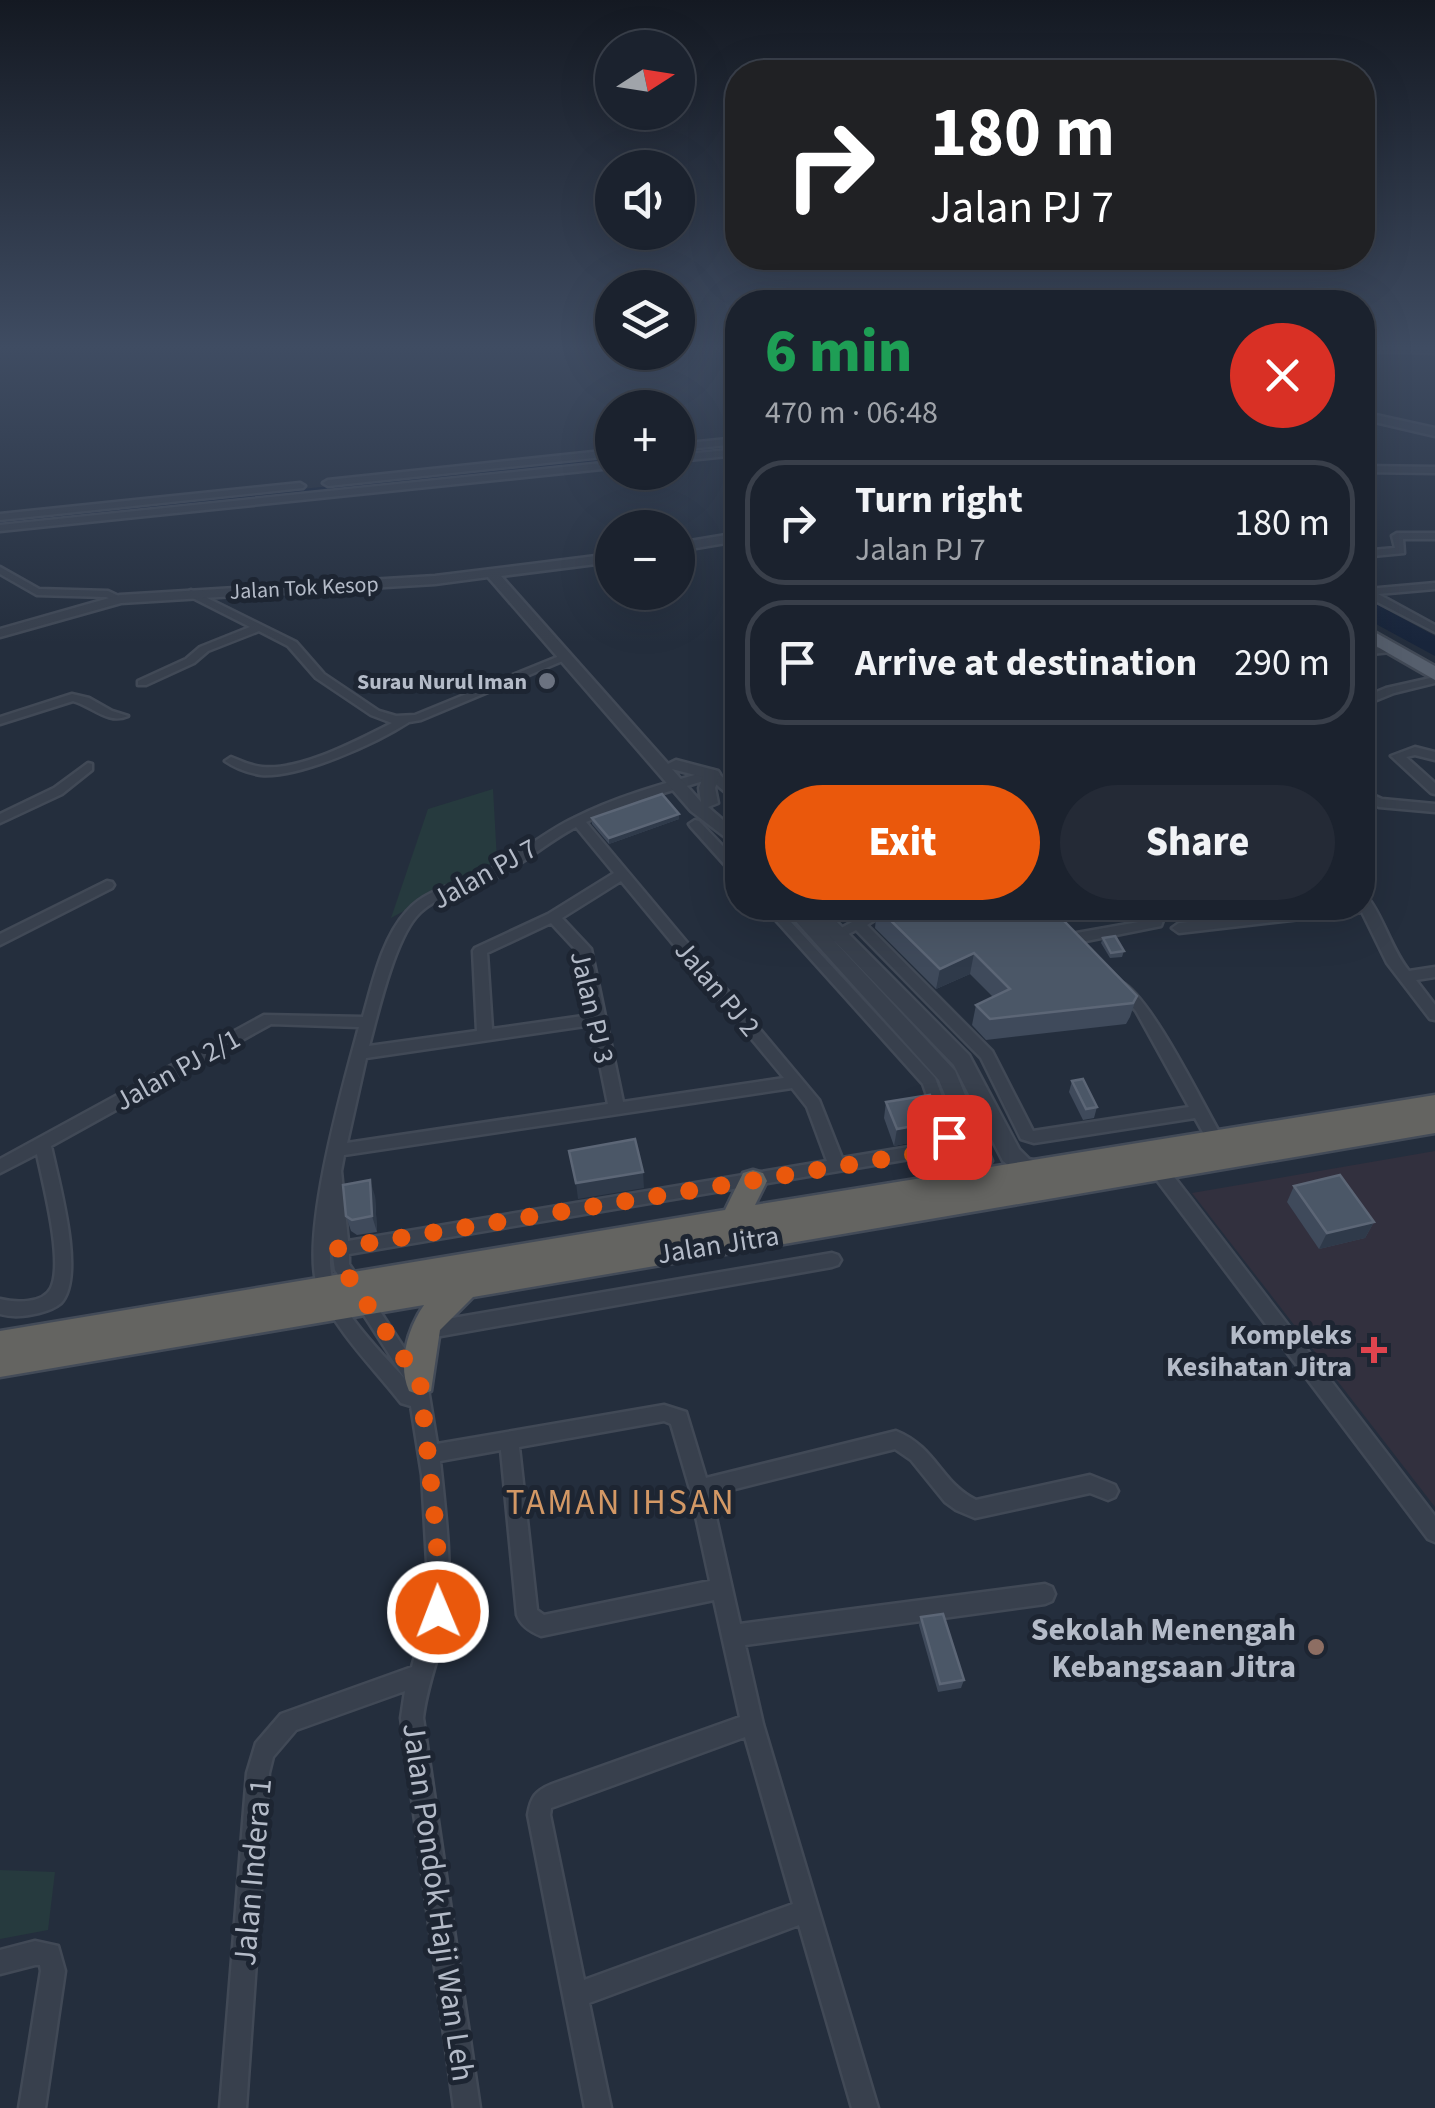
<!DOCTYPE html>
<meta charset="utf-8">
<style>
:root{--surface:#1b222e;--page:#242a36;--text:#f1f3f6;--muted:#a0a4aa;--line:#393f4a;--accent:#ea580c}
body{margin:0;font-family:"Source Sans 3",sans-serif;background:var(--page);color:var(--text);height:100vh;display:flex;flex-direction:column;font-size:38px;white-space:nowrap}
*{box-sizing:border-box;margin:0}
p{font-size:32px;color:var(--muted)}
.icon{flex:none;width:55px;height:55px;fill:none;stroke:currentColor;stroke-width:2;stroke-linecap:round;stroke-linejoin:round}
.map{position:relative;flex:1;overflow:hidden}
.details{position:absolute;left:725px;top:290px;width:650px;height:630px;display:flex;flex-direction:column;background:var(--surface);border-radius:40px;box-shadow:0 10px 40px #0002,0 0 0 2px var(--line)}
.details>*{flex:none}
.top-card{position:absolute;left:725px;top:60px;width:650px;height:210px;border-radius:40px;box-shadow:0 10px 40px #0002,0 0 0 2px var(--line);background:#202124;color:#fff;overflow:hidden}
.needle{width:65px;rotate:78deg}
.controls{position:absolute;left:595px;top:30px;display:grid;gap:20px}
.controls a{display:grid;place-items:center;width:100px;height:100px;border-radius:50%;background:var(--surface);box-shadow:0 10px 40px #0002,0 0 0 2px var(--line);font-size:50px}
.pin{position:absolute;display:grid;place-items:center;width:85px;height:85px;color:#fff;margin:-42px;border-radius:20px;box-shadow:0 5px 15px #0006}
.me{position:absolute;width:110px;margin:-55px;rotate:359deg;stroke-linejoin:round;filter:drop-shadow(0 0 8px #0008)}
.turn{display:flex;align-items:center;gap:35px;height:210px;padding:0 40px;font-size:45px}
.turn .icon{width:130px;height:130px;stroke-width:2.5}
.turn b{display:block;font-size:70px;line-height:85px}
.round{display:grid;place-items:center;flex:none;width:105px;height:105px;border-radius:52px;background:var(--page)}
.summary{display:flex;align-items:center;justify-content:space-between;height:170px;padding:0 40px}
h1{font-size:60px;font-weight:800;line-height:75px;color:#1e9e55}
.action{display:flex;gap:20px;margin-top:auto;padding:20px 40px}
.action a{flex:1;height:115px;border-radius:60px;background:var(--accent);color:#fff;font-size:40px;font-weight:800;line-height:115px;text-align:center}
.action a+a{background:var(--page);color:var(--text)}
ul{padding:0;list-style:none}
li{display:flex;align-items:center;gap:30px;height:125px;margin:0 20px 15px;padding:0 20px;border:5px solid var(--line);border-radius:40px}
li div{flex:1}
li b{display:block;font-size:38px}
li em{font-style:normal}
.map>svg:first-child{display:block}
.medical{fill:#32303e}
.green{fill:#263a3e}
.water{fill:#18253b}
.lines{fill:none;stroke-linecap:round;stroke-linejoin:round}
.canal{fill:#18253b;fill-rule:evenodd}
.minor-casing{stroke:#414956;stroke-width:5}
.tertiary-casing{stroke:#414956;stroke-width:5}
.primary-casing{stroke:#414956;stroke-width:5}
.trunk-casing{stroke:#434b58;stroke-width:5}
.minor{fill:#38404d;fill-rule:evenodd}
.tertiary{fill:#38404d;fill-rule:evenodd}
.primary{fill:#565f6d;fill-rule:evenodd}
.trunk{fill:#646461;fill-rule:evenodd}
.wall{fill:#3f4a5b}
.shaded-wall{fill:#2f3a4a}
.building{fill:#4b5767;stroke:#5c6676;stroke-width:2.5}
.route{stroke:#ea580c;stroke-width:18;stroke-dasharray:0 32.4}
.worship-dot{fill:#6b7280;stroke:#1d2532;stroke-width:4}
.health-dot{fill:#e0444e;stroke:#1d2532;stroke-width:4}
.education-dot{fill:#8d6e63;stroke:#1d2532;stroke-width:4}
.labels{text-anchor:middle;stroke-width:10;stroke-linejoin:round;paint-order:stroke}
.far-street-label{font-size:22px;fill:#b4bbc8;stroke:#1d2532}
.far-poi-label{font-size:22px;font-weight:bold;fill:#b4bbc8;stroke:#1d2532;text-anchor:end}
.street-label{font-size:28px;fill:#b4bbc8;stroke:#1d2532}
.poi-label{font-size:28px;font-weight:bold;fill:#b4bbc8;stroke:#1d2532;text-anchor:end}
.near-poi-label{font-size:32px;font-weight:bold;fill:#b4bbc8;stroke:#1d2532;text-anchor:end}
.near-street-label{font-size:32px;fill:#b4bbc8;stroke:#1d2532}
.near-neighbourhood-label{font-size:35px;letter-spacing:2.5px;fill:#d39865;stroke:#1d2532}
</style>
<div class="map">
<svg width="1435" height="2108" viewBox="0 0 1435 2108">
<rect width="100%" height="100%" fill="#242e3d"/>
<path class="medical" d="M 1435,1151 L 1435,1507 L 1192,1193 Z"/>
<g class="green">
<path d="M 493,789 L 497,860 L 391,918 L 428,809 Z"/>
<path d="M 0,1870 L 55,1872 L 48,1930 L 0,1939 Z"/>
</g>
<path class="water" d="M 1363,597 L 1435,636 L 1435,656 L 1363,617 Z"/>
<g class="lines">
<g class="canal">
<path d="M 738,445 L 738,449 L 678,455 L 678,451 Z"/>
<path d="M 612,458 L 612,462 L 0,525 L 0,519 Z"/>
</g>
<g class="minor-casing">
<g id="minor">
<path d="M 1362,348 L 1435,349 L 1435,353 L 1362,351 Z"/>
<path d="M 738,438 L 738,444 L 678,450 L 678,444 Z"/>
<path d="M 738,449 L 738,455 L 678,461 L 678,455 Z"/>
<path d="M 612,450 L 612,456 L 328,486 L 323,483 L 328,480 Z"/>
<path d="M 612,462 L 612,468 L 0,531 L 0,525 Z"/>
<path d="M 1362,466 L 1435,467 L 1435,473 L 1362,472 Z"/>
<path d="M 300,483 L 305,486 L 303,488 L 0,520 L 0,514 Z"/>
<path d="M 1397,533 L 1435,533 L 1435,539 L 1403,539 L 1404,553 L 1362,557 L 1362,551 L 1395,548 L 1392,536 Z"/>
<path d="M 0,567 L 39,589 L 108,591 L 125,599 L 120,602 L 106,597 L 37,595 L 0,574 Z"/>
<path d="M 1435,583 L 1435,589 L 1378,594 L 1435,625 L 1435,632 L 1362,594 L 1362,587 L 1368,589 Z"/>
<path d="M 191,590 L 296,642 L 324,674 L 379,711 L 396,716 L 415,715 L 562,655 L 570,655 L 572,657 L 421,720 L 409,722 C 377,743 300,778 261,775 C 249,773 235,768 225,761 L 231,757 C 241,761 251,766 262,767 C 301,771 358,740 392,723 L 371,715 L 316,678 L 288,646 L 259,631 L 208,651 L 194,663 L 146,685 L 138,685 L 138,681 L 186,659 L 200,647 L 250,627 L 187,595 L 186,593 Z"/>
<path d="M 1396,646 L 1401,649 L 1400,651 L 1362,655 L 1362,649 Z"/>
<path d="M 1435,677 L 1435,683 L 1394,693 L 1362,706 L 1362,698 L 1386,688 Z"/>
<path d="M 72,694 L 89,698 L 112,711 L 128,716 C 108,725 92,706 73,701 L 0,724 L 0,717 Z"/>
<path d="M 1415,747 L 1435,752 L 1435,760 L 1415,755 L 1406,757 L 1435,783 L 1435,794 L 1431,793 L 1391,756 Z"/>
<path d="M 88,763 L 92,764 L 92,770 L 62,794 L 0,823 L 0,814 L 54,788 Z"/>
<path d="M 712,770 L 716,771 L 738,792 L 738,803 L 710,779 L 640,800 L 586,822 L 819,1100 L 842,1158 L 939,1142 L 941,1137 L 923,1084 L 765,908 L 778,908 L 935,1078 L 957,1137 L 951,1151 L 945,1153 L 349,1254 L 349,1264 L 427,1383 L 437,1444 L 664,1405 L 686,1412 L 706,1478 L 896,1431 C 936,1447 941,1483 976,1500 L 1090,1475 L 1115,1485 L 1118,1491 L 1115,1497 L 1108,1500 L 1090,1493 L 975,1518 L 956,1510 L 945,1502 L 911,1460 L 895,1449 L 711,1495 L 740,1624 L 1045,1584 L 1052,1587 L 1055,1594 L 1052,1601 L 1045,1604 L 745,1645 L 763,1724 L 878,2108 L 852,2108 L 799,1925 L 589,2003 L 611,2108 L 585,2108 L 528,1815 C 531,1797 535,1791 552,1784 L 740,1717 L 714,1600 L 541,1636 C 531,1632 521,1626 517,1615 L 501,1450 L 440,1461 C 445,1510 452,1562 447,1611 C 444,1647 427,1681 423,1718 L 480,2108 L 454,2108 L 401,1718 L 405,1691 L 296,1730 L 273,1757 L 269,1773 L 246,2108 L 220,2108 L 247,1773 L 256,1743 L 281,1714 L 412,1667 L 427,1613 L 428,1580 L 422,1475 L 411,1406 L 401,1403 C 373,1367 338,1334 319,1291 C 298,1242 344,1082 359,1027 L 271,1024 L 51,1146 C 58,1180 86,1276 61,1303 C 55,1308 47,1311 39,1313 C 25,1316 14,1318 0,1314 L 0,1299 C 15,1303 43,1304 51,1288 C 64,1262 43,1183 37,1154 L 0,1173 L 0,1159 L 264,1015 L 363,1017 C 373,982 382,938 407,911 C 426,888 463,883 489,870 C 519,855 544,832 574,818 C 617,796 666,783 712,770 ZM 576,827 L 614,873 L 548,914 L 475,948 L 473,951 L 477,1031 L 369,1046 C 378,1012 394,943 416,917 C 435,894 473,889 498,876 C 526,862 549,841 576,827 ZM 621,881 L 784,1078 L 623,1102 L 591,949 L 562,918 ZM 551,923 L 577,951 L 590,1015 L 492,1029 L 487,953 ZM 592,1025 L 608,1104 L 347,1143 L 366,1058 ZM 792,1088 L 807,1107 L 827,1161 L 348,1241 L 341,1171 L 344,1155 ZM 331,1241 L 335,1270 L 405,1379 C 381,1352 337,1310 331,1273 C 329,1263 330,1251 331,1241 ZM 664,1421 L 671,1424 L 690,1489 L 710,1581 L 544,1615 L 537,1610 L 519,1447 ZM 745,1737 L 793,1904 L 584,1980 L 550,1815 L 551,1808 Z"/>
<path d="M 1362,790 L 1382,799 L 1435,804 L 1435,812 L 1379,807 L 1362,799 Z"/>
<path d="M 695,820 L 699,821 L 738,862 L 738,875 L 733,874 L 691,827 L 689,824 Z"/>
<path d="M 107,881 L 112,882 L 114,885 L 112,888 L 0,945 L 0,934 Z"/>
<path d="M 1362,897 L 1368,898 C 1383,916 1391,949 1409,971 L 1435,967 L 1435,977 L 1416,980 L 1435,1005 L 1435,1020 L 1430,1019 L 1387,963 L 1362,912 L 1179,933 L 1172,928 L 1179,923 L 1323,908 L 1362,908 Z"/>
<path d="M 877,908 L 894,908 L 867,925 L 992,1051 L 1033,1131 L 1189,1107 L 1136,1011 L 1114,987 L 1121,982 C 1151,997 1202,1103 1222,1137 L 1224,1141 L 1222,1145 L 1210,1145 L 1195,1118 L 1034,1143 L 1021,1139 L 981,1058 L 856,930 L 827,945 L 820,940 Z"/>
<path d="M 1144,908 L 1158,908 L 1165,915 L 1161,926 L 1071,944 L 1064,939 L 1071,934 L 1150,920 L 1151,916 Z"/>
<path d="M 1159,1164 L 1165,1165 L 1435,1516 L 1435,1542 L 1428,1539 L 1153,1175 L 1151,1170 L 1153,1165 Z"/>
<path d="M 832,1253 L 838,1255 L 841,1260 L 838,1265 L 832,1267 L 424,1339 L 418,1336 L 415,1331 L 418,1326 L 424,1323 Z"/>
<path d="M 35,1941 L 58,1946 L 65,1971 L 45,2108 L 19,2108 L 41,1971 L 40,1965 L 35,1965 L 0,1974 L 0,1950 Z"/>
</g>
</g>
<g class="tertiary-casing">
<g id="tertiary">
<path d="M 1362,412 L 1435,428 L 1435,436 L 1362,419 Z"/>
<path d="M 738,533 L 738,541 L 678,551 L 678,543 Z"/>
<path d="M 612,554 L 612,562 L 501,576 L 668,764 L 676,760 L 718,771 L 720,774 L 715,788 L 718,803 L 708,807 L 738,833 L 738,847 L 691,811 L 488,577 L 435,584 L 121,603 L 0,637 L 0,629 L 120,595 L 435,576 ZM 672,769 L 703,777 L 699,788 L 701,802 Z"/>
<path d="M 784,908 L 823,908 L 969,1055 L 1019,1149 L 1029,1159 L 1047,1164 L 1050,1170 L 1047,1176 C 1031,1181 1015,1171 1003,1161 L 954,1065 L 824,930 L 955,1071 L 992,1161 L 976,1187 L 968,1190 L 960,1187 L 957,1181 L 970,1160 L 969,1152 L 939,1080 Z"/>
</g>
</g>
<g class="primary-casing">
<path id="primary" d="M 1362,625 L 1435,666 L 1435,680 L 1362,638 Z"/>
</g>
<g class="trunk-casing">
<path id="trunk" d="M 1435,1095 L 1435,1133 L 473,1297 L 440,1330 L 431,1391 L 420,1395 L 409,1391 C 397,1364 408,1328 424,1305 L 0,1377 L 0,1331 L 725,1210 L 743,1173 L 753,1170 L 763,1173 L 767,1181 L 755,1205 Z"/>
</g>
<use href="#minor" class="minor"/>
<use href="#tertiary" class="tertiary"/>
<use href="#primary" class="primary"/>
<use href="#trunk" class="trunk"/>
</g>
<g class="wall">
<path d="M 592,818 L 679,819 L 609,844 L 592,824 Z"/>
<path d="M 877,908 L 1050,913 L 1137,996 L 1130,1017 L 1126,1024 L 986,1040 L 972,1025 L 976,1005 L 993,997 L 970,974 L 936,989 L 875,928 Z"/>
<path d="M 1103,938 L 1124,951 L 1122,957 L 1110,958 L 1101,943 Z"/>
<path d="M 1072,1081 L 1097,1107 L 1094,1118 L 1083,1120 L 1069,1092 Z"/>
<path d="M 886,1102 L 937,1137 L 894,1146 L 884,1118 Z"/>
<path d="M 1294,1186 L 1374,1222 L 1365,1238 L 1319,1249 L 1287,1202 Z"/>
<path d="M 375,1196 L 377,1232 L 357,1235 L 351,1231 L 346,1216 Z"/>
<path d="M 921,1617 L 964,1680 L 961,1688 L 938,1692 L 919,1625 Z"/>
</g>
<g class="shaded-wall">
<path d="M 679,814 L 679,819 L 609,844 L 609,838 Z"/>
<path d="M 974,953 L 970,974 L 936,989 L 940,969 Z"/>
<path d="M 940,1121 L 937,1137 L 894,1146 L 897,1129 Z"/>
<path d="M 643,1172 L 644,1188 L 578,1199 L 576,1183 Z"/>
<path d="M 370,1180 L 375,1196 L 377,1232 L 372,1216 Z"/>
<path d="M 1374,1222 L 1365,1238 L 1319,1249 L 1327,1233 Z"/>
</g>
<g class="building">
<path d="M 662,794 L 679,814 L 609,838 L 592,818 Z"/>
<path d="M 878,908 L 1048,908 L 1050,913 L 1064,921 L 1137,996 L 1133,1003 L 990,1019 L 976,1005 L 1010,989 L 974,953 L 940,969 Z"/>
<path d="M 1115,936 L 1124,951 L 1111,953 L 1103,938 Z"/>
<path d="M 1083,1079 L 1097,1107 L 1086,1109 L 1072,1081 Z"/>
<path d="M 930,1095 L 940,1121 L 897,1129 L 886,1102 Z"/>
<path d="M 635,1139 L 643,1172 L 576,1183 L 569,1151 Z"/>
<path d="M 1340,1175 L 1374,1222 L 1327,1233 L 1294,1186 Z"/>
<path d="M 370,1180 L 372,1216 L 352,1220 L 346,1216 L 343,1185 Z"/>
<path d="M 943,1614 L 964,1680 L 940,1684 L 921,1617 Z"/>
</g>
<linearGradient id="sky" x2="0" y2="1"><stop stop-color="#141922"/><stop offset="0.54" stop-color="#3f4c62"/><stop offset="1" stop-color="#3f4c62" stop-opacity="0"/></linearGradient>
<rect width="1435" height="643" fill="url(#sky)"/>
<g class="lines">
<path class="route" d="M 438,1612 L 437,1539 L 420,1382 L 352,1282 L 341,1265 L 338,1248 L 940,1150 L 949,1137"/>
</g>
<circle class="worship-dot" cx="547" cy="681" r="10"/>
<path class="health-dot" d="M1369 1335h10v10h10v10h-10v10h-10v-10h-10v-10h10z"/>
<circle class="education-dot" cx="1316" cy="1647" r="10"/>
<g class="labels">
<g class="far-street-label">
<text transform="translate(304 587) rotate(-3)" y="8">Jalan Tok Kesop</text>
</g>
<g class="far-poi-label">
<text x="527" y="689">Surau Nurul Iman</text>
</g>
<g class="street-label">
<text transform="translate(484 873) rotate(-29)" y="10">Jalan PJ 7</text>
<text transform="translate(718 988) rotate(50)" y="10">Jalan PJ 2</text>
<text transform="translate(593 1007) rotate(77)" y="10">Jalan PJ 3</text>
<text transform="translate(177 1069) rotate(-29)" y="10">Jalan PJ 2/1</text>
<text transform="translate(718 1244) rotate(-9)" y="10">Jalan Jitra</text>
</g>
<g class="poi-label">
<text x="1352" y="1344">Kompleks<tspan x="1352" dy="32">Kesihatan Jitra</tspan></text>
</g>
<g class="near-poi-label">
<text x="1296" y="1640">Sekolah Menengah<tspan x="1296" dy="37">Kebangsaan Jitra</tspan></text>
</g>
<g class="near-street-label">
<text transform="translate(252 1872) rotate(-85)" y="11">Jalan Indera 1</text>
<text transform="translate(439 1902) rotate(82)" y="11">Jalan Pondok Haji Wan Leh</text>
</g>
<g class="near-neighbourhood-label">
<text x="621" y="1514">TAMAN IHSAN</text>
</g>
</g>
</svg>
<div class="controls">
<a><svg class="needle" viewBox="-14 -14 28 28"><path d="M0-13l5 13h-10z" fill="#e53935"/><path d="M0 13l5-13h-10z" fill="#a0a4aa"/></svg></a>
<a><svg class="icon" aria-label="sound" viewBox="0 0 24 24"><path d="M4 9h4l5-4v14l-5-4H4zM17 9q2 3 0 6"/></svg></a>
<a><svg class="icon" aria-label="layers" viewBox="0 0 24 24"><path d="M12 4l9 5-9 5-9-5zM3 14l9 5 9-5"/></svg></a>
<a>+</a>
<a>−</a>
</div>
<div class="pin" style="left:949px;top:1137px;background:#d93025"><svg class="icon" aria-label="arrive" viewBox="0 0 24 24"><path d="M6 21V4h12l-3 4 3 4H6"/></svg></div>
<svg class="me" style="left:438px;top:1612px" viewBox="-20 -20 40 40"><circle r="17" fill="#ea580c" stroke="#fff" stroke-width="3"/><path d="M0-11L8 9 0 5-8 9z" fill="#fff"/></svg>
<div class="top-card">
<div class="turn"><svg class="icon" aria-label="right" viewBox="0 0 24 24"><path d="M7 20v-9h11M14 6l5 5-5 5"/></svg><div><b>180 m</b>Jalan PJ 7</div></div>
</div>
<section class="details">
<div class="summary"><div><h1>6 min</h1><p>470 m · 06:48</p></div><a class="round" style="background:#d93025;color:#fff"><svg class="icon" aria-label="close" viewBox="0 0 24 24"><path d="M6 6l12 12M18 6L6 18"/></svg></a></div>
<ul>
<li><svg class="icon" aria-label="right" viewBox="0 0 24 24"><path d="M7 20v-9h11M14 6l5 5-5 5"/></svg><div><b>Turn right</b><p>Jalan PJ 7</p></div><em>180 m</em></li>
<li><svg class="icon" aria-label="arrive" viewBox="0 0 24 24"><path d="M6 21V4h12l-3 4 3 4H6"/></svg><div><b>Arrive at destination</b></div><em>290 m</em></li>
</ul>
<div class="action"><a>Exit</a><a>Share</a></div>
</section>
</div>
